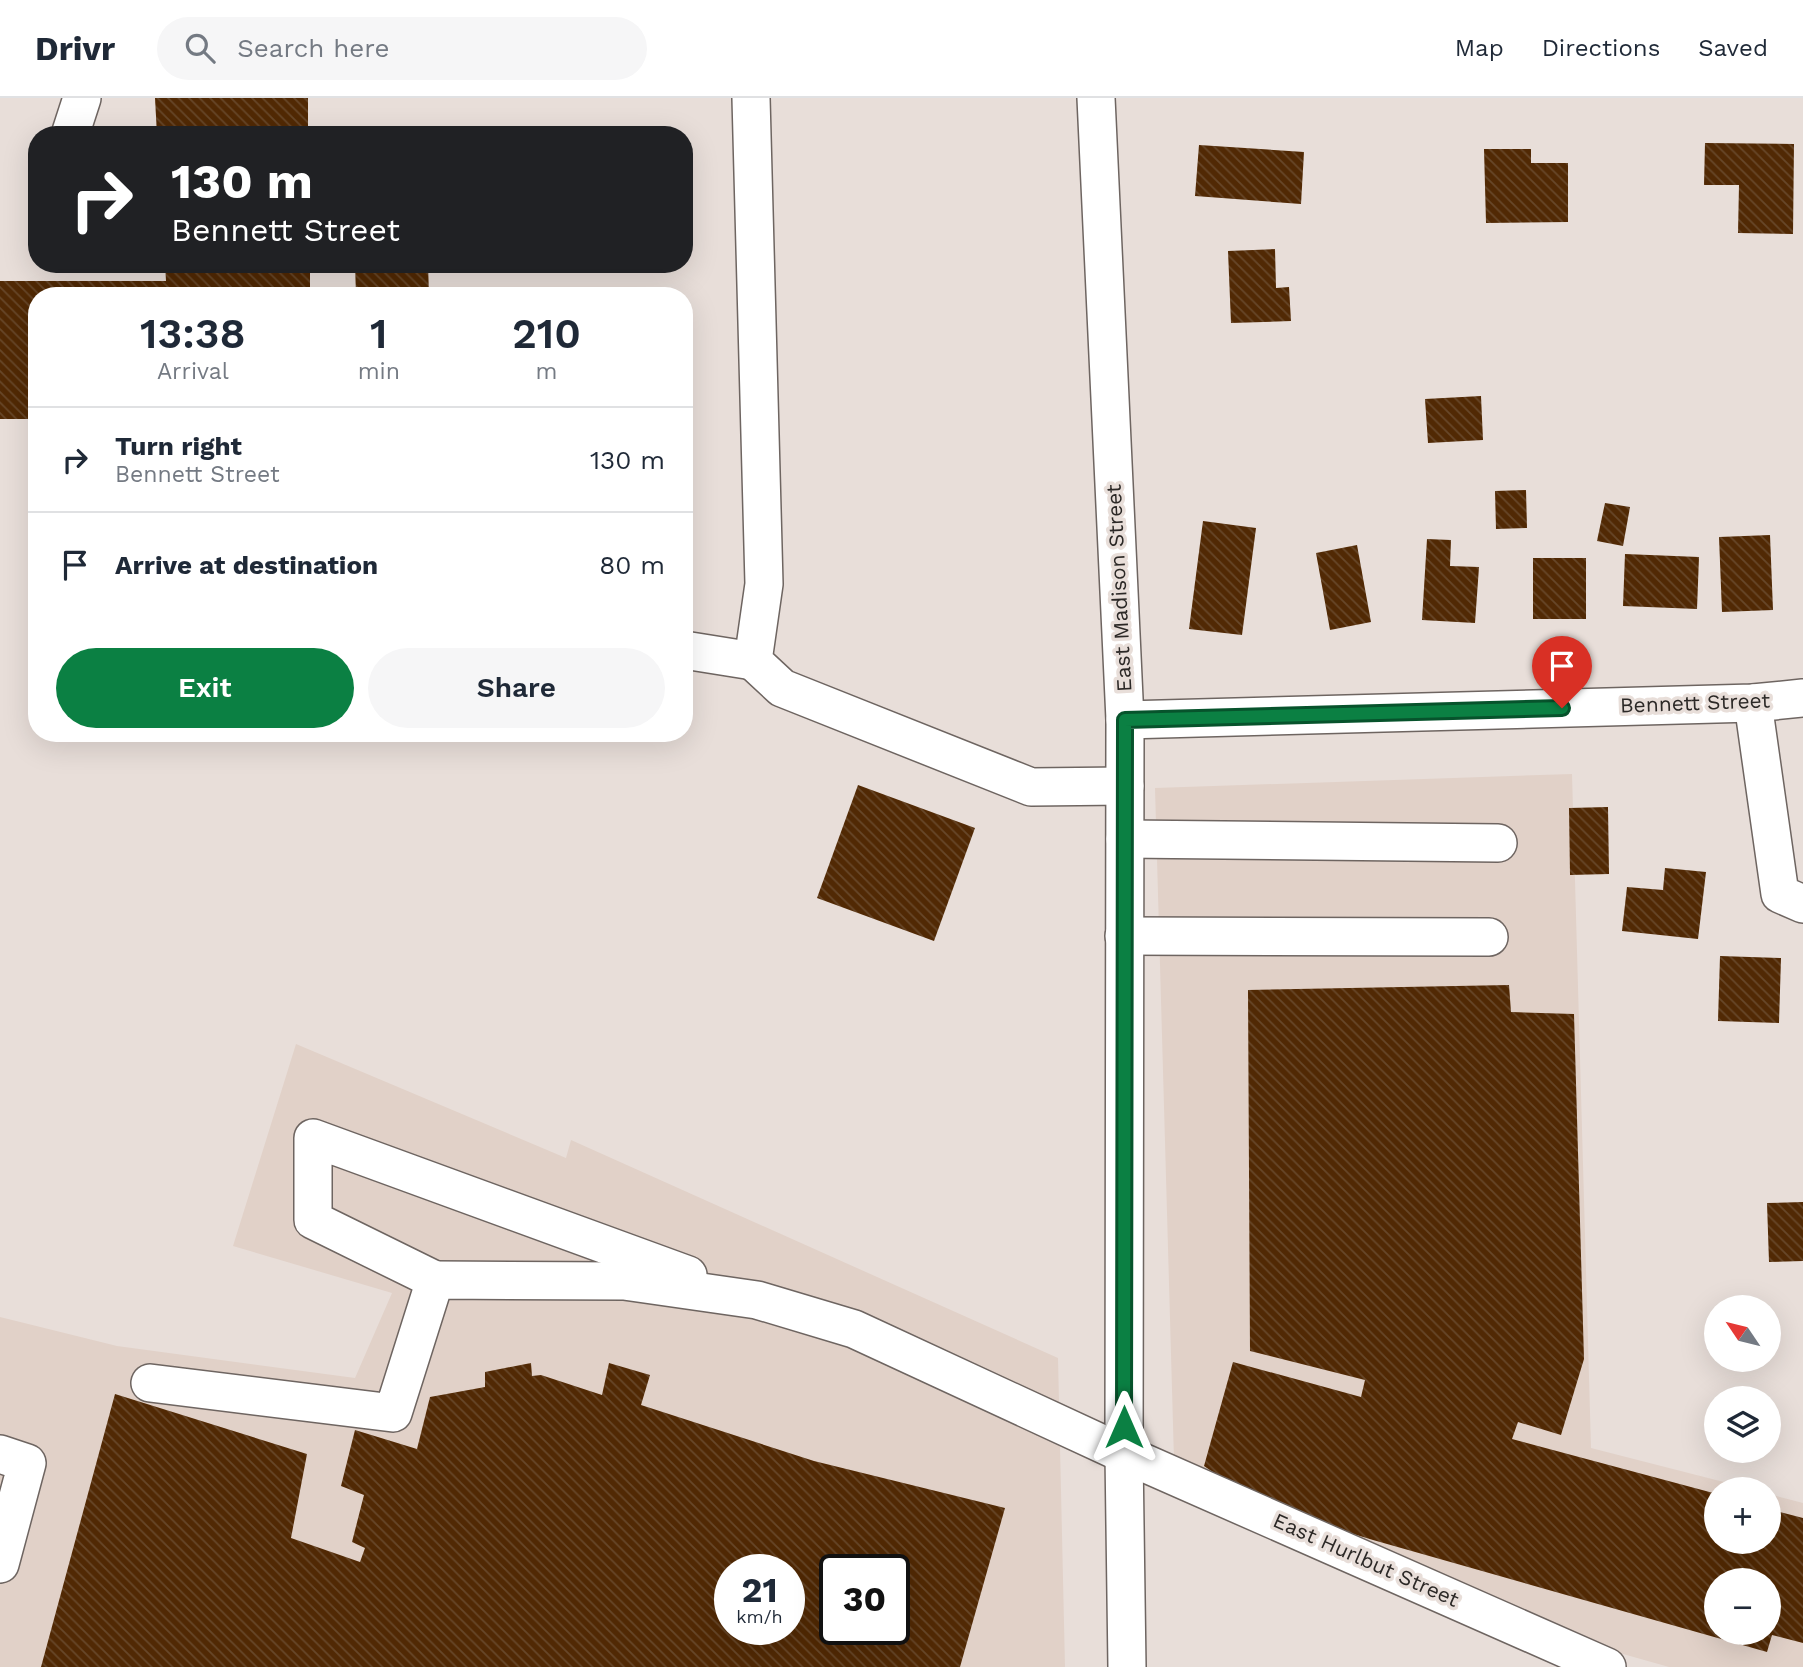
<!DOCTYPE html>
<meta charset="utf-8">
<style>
:root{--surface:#fff;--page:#f6f6f7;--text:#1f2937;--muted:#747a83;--line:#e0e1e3;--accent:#0b8043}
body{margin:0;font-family:"Work Sans",sans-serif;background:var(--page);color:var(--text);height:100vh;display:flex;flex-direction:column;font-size:26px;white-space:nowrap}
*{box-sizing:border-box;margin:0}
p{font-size:23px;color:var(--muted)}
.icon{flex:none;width:38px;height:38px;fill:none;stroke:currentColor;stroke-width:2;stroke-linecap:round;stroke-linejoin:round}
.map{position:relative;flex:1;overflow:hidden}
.sheet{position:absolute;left:28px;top:189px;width:665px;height:455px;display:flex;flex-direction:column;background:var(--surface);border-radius:28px;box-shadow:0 7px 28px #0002}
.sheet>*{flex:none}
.hud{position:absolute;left:28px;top:28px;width:665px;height:147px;border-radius:28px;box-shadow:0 7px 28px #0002;background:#202124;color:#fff;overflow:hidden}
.needle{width:46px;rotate:305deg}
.tools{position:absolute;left:1704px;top:1197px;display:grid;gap:14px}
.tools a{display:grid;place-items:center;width:77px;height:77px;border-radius:50%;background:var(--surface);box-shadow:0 7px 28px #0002;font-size:35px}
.speed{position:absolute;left:714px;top:1456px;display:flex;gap:14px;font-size:35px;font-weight:700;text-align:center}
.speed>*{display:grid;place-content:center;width:91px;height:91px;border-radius:50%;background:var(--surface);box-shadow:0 7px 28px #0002;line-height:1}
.speed small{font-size:18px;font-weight:400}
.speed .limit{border:4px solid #111;border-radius:10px;background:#fff;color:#111}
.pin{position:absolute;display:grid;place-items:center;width:60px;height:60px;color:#fff;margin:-72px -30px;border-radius:50% 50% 50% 0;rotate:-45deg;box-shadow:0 0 7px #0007}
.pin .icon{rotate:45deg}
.me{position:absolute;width:77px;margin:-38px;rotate:0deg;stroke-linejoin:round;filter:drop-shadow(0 0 5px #0008)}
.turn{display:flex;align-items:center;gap:24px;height:147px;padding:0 28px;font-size:32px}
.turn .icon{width:91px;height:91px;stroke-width:2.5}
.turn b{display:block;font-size:49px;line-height:60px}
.eta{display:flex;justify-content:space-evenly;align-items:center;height:119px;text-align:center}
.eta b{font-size:42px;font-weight:600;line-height:49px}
.action{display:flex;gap:14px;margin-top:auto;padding:14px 28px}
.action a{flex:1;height:80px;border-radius:42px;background:var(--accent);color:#fff;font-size:28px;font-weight:600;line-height:80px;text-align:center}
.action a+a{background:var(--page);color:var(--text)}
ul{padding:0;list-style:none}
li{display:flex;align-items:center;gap:21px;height:105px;padding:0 28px;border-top:2px solid var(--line)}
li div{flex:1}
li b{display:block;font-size:26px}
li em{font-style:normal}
header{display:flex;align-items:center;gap:42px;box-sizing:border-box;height:98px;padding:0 35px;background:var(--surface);border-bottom:2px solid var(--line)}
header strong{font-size:33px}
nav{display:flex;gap:38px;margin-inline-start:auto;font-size:24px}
.search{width:490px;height:63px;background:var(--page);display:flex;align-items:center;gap:18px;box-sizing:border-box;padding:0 24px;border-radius:38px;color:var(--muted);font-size:26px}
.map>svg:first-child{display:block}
.built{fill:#e1d1c8;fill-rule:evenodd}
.building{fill:url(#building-back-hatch);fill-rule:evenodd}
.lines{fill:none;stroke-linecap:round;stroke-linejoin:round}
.minor-casing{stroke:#6e6561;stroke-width:40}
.minor{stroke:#fff;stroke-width:37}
.route-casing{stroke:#07532c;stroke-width:18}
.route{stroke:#0b8043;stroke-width:12}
.labels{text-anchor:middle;stroke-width:7;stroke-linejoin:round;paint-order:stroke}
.street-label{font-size:21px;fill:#2b2826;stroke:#e8ded9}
</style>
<header>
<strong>Drivr</strong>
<div class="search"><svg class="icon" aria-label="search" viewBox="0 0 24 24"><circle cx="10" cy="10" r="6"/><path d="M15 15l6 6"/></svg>Search here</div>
<nav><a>Map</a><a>Directions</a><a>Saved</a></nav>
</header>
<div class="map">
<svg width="1803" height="1569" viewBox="0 0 1803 1569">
<defs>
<pattern id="building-back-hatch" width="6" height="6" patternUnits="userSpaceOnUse" patternTransform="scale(1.75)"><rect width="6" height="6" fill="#512904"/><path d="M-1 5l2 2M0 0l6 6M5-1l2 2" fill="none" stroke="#674729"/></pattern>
</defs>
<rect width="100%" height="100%" fill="#e8ded9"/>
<g class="built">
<path d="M 1572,676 L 1591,1350 L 1751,1391 L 1717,1391 L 1717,1444 L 1769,1444 L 1769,1396 L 1803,1405 L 1803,1569 L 1669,1569 L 1467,1512 L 1174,1362 L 1155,690 ZM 1717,1482 L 1769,1482 L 1769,1535 L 1717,1535 Z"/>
<path d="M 296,946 L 566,1060 L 571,1042 L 1058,1260 L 1065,1569 L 0,1569 L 0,1219 L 117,1248 L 355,1280 L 392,1195 L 233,1148 ZM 730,1472 L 789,1472 L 789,1531 L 730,1531 ZM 835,1472 L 894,1472 L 894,1531 L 835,1531 Z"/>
</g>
<g class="building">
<path d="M 155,0 L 308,0 L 308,37 L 157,37 Z"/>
<path d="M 1705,45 L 1794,46 L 1793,136 L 1738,135 L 1739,87 L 1704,87 Z"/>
<path d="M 1199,47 L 1304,54 L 1301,106 L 1195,98 Z"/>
<path d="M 1484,51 L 1531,51 L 1531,65 L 1568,65 L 1568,124 L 1486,125 Z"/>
<path d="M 1275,151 L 1276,190 L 1289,189 L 1291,223 L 1231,225 L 1228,153 Z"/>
<path d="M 165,166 L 310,166 L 310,198 L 37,198 L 37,321 L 0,321 L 0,183 L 166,183 Z"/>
<path d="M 355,166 L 428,166 L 429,198 L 356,198 Z"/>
<path d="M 1481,298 L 1483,342 L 1428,345 L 1425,301 Z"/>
<path d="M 1526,392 L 1527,430 L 1496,431 L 1495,393 Z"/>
<path d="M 1605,405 L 1630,409 L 1623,448 L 1597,443 Z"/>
<path d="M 1203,423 L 1256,430 L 1242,537 L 1189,531 Z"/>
<path d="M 1770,437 L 1773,512 L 1722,514 L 1719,439 Z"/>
<path d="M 1427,441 L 1451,442 L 1450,468 L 1479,469 L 1475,525 L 1422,522 Z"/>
<path d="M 1357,447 L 1371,524 L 1330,532 L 1316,455 Z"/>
<path d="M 1625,456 L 1699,459 L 1697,511 L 1623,508 Z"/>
<rect x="1533" y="460" width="53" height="61"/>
<path d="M 858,687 L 975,730 L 934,843 L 817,800 Z"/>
<path d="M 1608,709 L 1609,776 L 1570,777 L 1569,710 Z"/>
<path d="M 1665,770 L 1706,774 L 1698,841 L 1622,833 L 1627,789 L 1663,792 Z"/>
<path d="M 1720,858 L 1781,860 L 1779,925 L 1718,923 Z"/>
<path d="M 1509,887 L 1511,914 L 1574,916 L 1584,1261 L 1561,1337 L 1518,1324 L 1512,1341 L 1717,1396 L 1717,1444 L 1769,1444 L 1769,1411 L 1803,1420 L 1803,1545 L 1772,1537 L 1767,1554 L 1373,1442 L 1291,1417 L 1240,1393 L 1204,1368 L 1233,1264 L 1361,1299 L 1365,1282 L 1250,1253 L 1248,892 ZM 1717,1482 L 1769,1482 L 1769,1535 L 1717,1535 Z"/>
<path d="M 1803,1104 L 1803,1163 L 1769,1164 L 1767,1105 Z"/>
<path d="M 531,1265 L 532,1278 L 541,1277 L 602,1297 L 609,1265 L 650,1277 L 641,1307 L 814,1363 L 1005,1410 L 960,1569 L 41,1569 L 115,1296 L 307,1356 L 291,1440 L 360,1464 L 365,1450 L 352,1444 L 364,1397 L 341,1388 L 355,1332 L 417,1351 L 430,1299 L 485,1289 L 485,1274 ZM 730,1472 L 789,1472 L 789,1531 L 730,1531 ZM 835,1472 L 894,1472 L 894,1531 L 835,1531 Z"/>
</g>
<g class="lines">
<g class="minor-casing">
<g id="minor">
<path d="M 751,0 L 764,486 L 753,563 L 782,590 L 1031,689 L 1125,688"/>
<path d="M 1096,0 L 1125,622 L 1124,1356 L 1127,1569"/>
<path d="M 70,37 L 82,0"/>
<path d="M 684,552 L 753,563"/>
<path d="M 1753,605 L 1780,796 L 1803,806"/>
<path d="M 1125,622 L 1753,605 L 1803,600"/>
<path d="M 1125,741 L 1498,745"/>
<path d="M 1124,838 L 1489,839"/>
<path d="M 435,1182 L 313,1122 L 313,1040 L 688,1177"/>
<path d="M 150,1285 L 393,1315 L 435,1182 L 624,1183 L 757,1202 L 854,1231 L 1124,1356 L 1607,1569"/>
<path d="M 0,1356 L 27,1365 L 0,1466"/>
</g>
</g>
<use href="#minor" class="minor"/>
</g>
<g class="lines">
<g class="route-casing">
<path id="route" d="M 1124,1329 L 1125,622 L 1562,610"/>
</g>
<use href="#route" class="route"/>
</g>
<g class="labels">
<g class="street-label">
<text transform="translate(1119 490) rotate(-93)" y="7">East Madison Street</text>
<text transform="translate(1695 605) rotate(-2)" y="7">Bennett Street</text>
<text transform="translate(1366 1462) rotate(24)" y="7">East Hurlbut Street</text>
</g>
</g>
</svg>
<div class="tools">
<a><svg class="needle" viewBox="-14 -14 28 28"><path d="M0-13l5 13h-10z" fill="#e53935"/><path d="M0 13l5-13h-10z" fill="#747a83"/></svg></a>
<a><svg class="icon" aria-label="layers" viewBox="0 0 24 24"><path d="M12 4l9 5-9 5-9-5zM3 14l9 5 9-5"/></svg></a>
<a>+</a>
<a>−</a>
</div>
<div class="speed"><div>21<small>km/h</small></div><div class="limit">30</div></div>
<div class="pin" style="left:1562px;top:610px;background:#d93025"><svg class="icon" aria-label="arrive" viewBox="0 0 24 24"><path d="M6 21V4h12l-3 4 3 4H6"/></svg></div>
<svg class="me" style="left:1124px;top:1329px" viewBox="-20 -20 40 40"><path d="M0-17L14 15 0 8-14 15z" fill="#0b8043" stroke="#fff" stroke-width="4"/></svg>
<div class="hud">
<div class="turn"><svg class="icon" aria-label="right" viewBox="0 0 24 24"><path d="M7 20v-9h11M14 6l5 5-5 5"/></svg><div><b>130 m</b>Bennett Street</div></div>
</div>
<section class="sheet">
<div class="eta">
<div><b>13:38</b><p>Arrival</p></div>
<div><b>1</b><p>min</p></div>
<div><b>210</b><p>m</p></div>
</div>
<ul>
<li><svg class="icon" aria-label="right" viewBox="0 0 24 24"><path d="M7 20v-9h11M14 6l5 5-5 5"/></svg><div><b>Turn right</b><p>Bennett Street</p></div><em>130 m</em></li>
<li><svg class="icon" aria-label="arrive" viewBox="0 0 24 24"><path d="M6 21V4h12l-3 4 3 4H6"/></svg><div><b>Arrive at destination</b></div><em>80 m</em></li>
</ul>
<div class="action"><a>Exit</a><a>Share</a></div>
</section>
</div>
